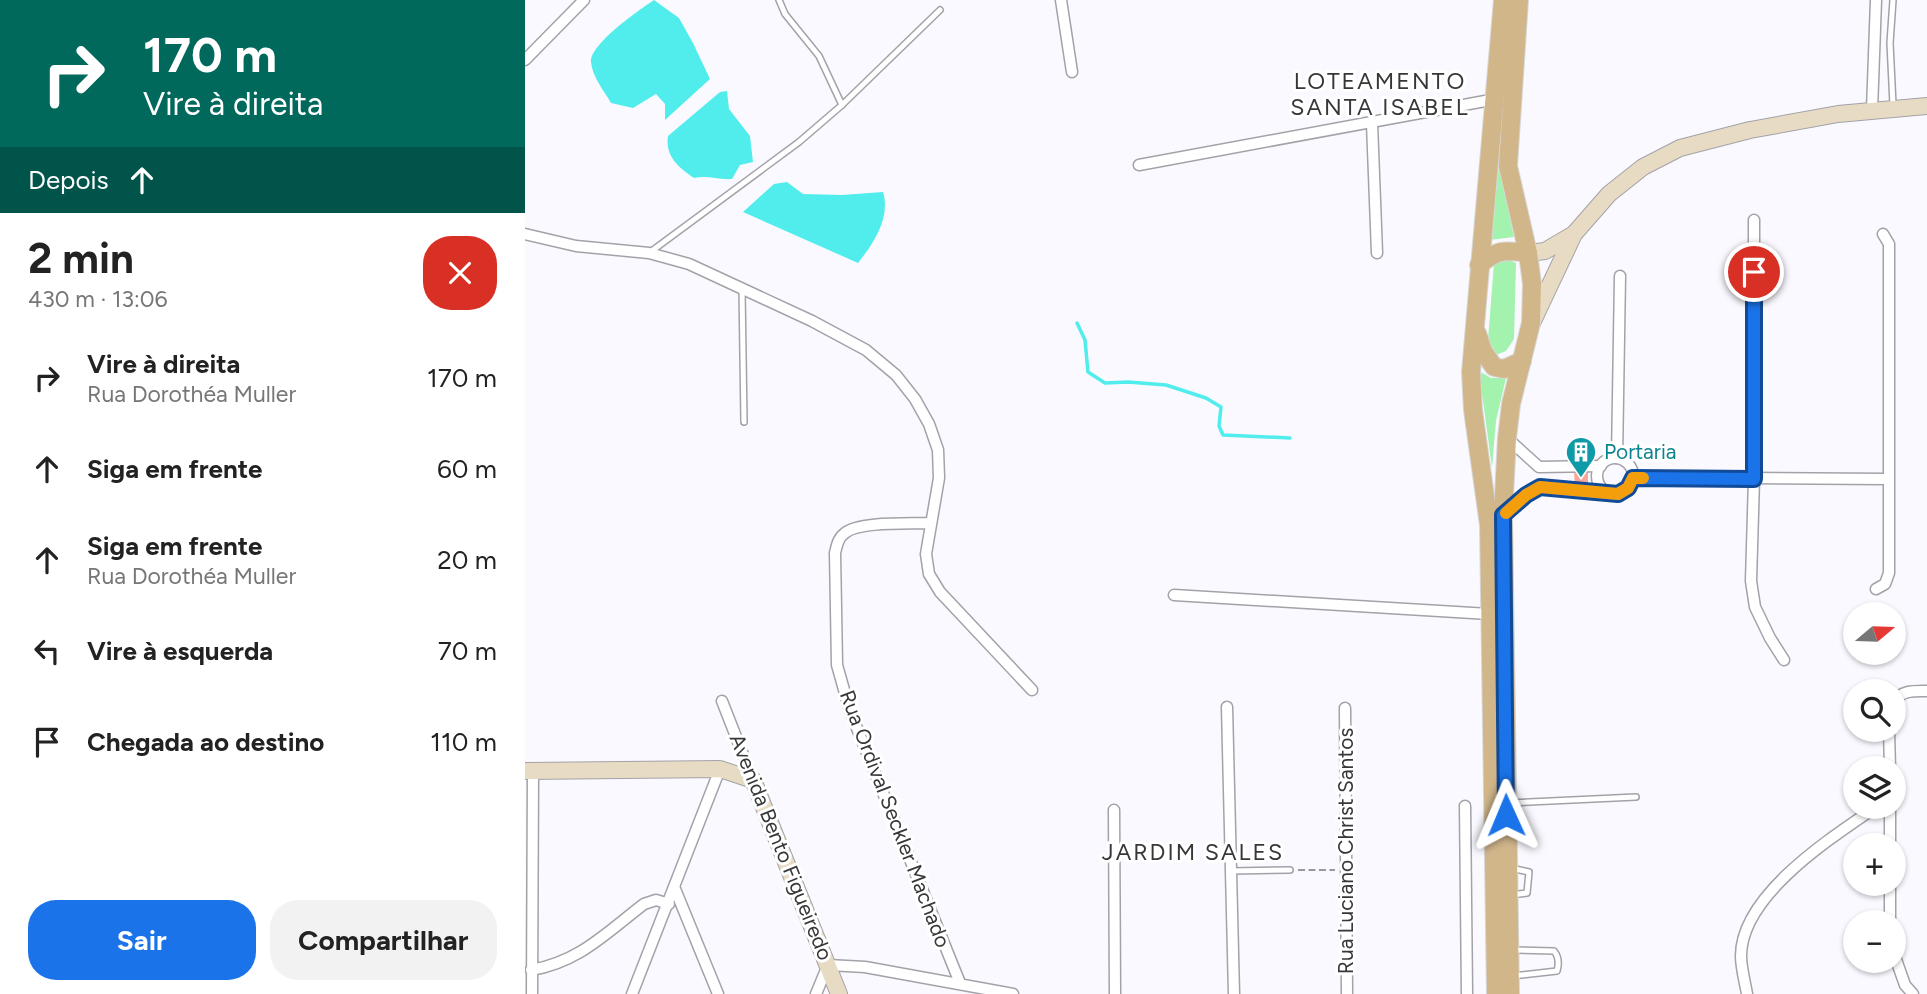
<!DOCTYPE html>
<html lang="pt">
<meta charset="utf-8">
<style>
:root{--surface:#fff;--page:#f2f2f2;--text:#222;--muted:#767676;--accent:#1a73e8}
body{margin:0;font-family:Figtree,sans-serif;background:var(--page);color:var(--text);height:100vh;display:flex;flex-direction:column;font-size:26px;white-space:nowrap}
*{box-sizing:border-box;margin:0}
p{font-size:23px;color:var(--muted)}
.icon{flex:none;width:38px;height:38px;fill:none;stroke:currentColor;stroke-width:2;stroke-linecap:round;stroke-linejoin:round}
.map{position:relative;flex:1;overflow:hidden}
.drawer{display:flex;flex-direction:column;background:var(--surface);width:525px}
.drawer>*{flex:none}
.hud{background:#00695c;color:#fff;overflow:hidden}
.needle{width:46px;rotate:71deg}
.controls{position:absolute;left:1318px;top:602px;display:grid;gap:14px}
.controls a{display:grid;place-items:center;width:63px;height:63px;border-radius:50%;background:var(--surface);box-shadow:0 2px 5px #0004;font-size:35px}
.pin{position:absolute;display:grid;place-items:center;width:60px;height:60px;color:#fff;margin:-30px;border:4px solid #fff;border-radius:50%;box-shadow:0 2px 7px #0007}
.me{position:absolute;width:77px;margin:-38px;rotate:359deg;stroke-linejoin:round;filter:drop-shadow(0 0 5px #0008)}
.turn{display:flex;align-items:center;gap:24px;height:147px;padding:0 28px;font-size:32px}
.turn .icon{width:91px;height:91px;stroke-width:2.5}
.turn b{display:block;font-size:49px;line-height:60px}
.then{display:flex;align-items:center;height:66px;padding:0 28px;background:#0003;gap:14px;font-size:26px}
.round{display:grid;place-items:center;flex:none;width:74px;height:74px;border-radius:28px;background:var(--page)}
.summary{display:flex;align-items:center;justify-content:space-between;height:119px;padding:0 28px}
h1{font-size:42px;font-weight:700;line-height:52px}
.primary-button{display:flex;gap:14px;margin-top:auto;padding:14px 28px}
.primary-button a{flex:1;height:80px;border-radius:28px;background:var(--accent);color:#fff;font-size:28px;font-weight:700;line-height:80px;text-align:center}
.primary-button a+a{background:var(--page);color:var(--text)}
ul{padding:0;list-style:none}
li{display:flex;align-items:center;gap:21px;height:91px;padding:0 28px}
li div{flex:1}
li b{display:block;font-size:26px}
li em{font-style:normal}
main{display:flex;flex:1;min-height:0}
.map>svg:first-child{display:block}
.green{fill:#a3f3af}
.water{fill:#51eded}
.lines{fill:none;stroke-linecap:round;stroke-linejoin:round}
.stream{stroke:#51eded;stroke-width:3.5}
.building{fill:#faa698}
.lane-casing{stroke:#a3a2a8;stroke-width:8}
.street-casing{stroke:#a3a2a8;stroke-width:13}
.secondary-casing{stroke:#a3a2a8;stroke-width:18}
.primary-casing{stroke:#d7d7d7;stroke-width:20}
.path{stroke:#99999d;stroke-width:2;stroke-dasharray:7 3.5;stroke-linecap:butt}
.lane{stroke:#fff;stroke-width:5}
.street{stroke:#fff;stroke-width:10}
.secondary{stroke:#e8dbc4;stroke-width:16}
.primary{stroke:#d1b68a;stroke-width:18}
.route-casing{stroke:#114b97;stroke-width:18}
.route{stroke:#1a73e8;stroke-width:12}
.slow{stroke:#f59e0b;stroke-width:12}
.labels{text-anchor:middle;stroke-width:6;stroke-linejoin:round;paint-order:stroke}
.culture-label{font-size:21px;fill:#0d838f;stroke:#fff;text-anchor:start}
.street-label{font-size:21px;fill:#373739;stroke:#fff}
.neighbourhood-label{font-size:23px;letter-spacing:2px;fill:#373739;stroke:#fff}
</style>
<main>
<section class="drawer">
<div class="hud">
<div class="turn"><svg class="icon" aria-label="right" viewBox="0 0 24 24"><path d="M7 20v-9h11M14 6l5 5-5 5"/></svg><div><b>170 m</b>Vire à direita</div></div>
<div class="then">Depois<svg class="icon" aria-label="ahead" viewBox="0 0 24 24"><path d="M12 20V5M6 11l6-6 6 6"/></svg></div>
</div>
<div class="summary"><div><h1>2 min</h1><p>430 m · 13:06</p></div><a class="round" style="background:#d93025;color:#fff"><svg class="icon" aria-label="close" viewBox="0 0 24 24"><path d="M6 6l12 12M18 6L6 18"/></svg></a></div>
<ul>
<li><svg class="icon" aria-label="right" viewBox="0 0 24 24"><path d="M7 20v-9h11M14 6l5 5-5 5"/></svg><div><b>Vire à direita</b><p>Rua Dorothéa Muller</p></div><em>170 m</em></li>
<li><svg class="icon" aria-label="ahead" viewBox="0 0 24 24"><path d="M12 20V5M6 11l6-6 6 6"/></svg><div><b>Siga em frente</b></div><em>60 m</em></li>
<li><svg class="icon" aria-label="ahead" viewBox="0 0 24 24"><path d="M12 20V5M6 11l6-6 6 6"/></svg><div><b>Siga em frente</b><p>Rua Dorothéa Muller</p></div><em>20 m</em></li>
<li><svg class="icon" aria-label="left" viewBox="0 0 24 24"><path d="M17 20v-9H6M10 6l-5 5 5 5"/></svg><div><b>Vire à esquerda</b></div><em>70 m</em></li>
<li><svg class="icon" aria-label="arrive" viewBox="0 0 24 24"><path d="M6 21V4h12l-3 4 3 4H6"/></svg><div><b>Chegada ao destino</b></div><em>110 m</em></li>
</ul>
<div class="primary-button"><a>Sair</a><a>Compartilhar</a></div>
</section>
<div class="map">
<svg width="1402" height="994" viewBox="0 0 1402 994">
<rect width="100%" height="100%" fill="#faf9ff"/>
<g class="green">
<path d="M 974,165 L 989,237 L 965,240 Z"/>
<path d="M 982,259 L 991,263 L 989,339 L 981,351 L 971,355 L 964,350 L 963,340 L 969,263 Z"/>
<path d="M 954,371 L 966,378 L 981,378 L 971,421 L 967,468 Z"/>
</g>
<g class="water">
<path d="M 129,0 L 154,18 L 168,43 L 185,79 L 140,120 L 140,104 L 131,94 L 108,108 L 86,103 C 79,91 67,76 66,62 C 65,44 114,10 129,0 Z"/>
<path d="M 202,91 L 204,109 L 225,136 L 228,162 L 215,165 L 207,179 C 193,180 182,175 169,178 C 153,167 140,156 143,136 L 195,92 Z"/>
<path d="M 262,182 L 278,194 L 317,195 L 358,192 C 366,218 348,244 333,263 L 218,212 L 249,184 Z"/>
</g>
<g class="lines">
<path class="stream" d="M 552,323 L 560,340 L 563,372 L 580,383 L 603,382 L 641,385 L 681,398 L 696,407 L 694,426 L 698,435 L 765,438"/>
</g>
<path class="building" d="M 1049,470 L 1063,470 L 1063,489 L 1050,489 Z"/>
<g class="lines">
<g class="lane-casing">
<g id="lane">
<path d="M 254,0 L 260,14 L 294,56 L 317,105"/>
<path d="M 1368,0 L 1365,43 L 1368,105"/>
<path d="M 124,253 L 274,142 L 317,105 L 415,10"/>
<path d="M 217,289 L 219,422"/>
<path d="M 984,803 L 1111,797"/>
<path d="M 986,868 L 1004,872 L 1002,893 L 986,895"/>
<path d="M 706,871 L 765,870"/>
<path d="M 987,950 L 1029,951 C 1034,957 1034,964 1032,971 L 987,976"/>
</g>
</g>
<g class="street-casing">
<g id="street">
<path d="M 536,0 L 547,72"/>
<path d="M 0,60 L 59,0"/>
<path d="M 1347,110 L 1351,0"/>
<path d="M 847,123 L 852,253"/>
<path d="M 614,165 L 971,99"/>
<path d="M 1229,220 L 1229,479 L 1226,581 L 1230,607 L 1245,638 L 1259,660"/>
<path d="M 0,234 L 51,246 L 124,253 L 164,264 L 287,321 L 341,350 L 371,375 L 390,399 L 404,424 L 413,450 L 414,478 L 401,554 L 404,574 L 415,592 L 507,690"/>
<path d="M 982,438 L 1014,467 L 1076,466"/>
<path d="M 1092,458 L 1095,276"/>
<circle cx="1090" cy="476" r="18"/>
<path d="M 1108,477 L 1362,479"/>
<path d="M 978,515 L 1001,495 L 1015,487 L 1081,492"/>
<path d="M 405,523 C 385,524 334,521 320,533 C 313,538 312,545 310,553 L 312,665 L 325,711 L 435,983"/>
<path d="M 1351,589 L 1360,584 L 1364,573 L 1364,244 L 1358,234"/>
<path d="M 649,595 L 964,614"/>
<path d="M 197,701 L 228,780"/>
<path d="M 1368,702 C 1377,690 1388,691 1402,691"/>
<path d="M 702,707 L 709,994"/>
<path d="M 820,708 L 822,994"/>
<path d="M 1364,730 L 1365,768"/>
<path d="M 940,806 L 942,994"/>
<path d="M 1365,807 L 1365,845"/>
<path d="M 589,810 L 590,994"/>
<path d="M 1365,884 L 1365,922"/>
<path d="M 150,889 L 193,994"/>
<path d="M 1368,951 L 1380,985 L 1388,994"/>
<path d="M 6,970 C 54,962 81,933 119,904 L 131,900 L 144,904"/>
<path d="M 7,994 L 8,771"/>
<path d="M 107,994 L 195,769"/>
<path d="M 291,994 L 303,965 L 340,967 L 488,994"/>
<path d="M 1222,994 C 1220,982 1216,968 1216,956 C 1216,895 1306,838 1351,807"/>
</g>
</g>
<g class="secondary-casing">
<g id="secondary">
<path d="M 1003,253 L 1020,251 L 1049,234"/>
<path d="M 1007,323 L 1049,234 L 1084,194 L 1118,167 L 1155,148 L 1225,130 L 1313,114 L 1402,106"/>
<path d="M 0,771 L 195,769 L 228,780 L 314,994"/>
</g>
</g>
<g class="primary-casing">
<g id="primary">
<path d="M 954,265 C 973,249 978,250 1003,253"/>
<path d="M 952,333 L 958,351 L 969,367 L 979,369 L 997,361"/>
<path d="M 971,994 L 964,525 L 948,410 L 946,372 L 978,0"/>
<path d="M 985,994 L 978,515 L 982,438 L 986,404 L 1006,323 L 1007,284 L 1003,253 L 983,166 L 994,0"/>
</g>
</g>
<path class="path" d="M 773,870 L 810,870"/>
<use href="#lane" class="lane"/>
<use href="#street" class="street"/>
<use href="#secondary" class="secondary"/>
<use href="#primary" class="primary"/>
</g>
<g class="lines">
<g class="route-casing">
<path id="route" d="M 981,815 L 978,515 L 1001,495 L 1015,487 L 1093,494 L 1103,488 L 1108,478 L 1229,479 L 1229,272"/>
</g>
<use href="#route" class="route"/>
<path class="slow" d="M 981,513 L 1001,495 L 1015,487 L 1093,494 L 1103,488 L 1108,478 L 1118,478"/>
</g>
<defs>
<g id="building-pin" transform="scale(1.575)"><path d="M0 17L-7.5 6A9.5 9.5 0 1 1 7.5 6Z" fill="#0f9aa8" stroke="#fff"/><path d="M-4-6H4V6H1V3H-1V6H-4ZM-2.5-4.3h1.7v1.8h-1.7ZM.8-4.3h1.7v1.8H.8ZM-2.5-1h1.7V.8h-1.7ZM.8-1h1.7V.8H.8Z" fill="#fff"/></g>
</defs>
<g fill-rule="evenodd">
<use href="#building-pin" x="1056" y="452"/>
</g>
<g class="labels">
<g class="culture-label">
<text x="1079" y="459">Portaria</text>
</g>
<g class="street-label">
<text transform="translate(370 819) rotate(69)" y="7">Rua Ordival Seckler Machado</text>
<text transform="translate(256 847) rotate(68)" y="7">Avenida Bento Figueiredo</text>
<text transform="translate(821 851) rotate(-90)" y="7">Rua Luciano Christ Santos</text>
</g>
<g class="neighbourhood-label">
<text x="855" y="89">LOTEAMENTO<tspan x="855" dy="26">SANTA ISABEL</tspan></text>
<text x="668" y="860">JARDIM SALES</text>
</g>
</g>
</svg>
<div class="controls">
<a><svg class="needle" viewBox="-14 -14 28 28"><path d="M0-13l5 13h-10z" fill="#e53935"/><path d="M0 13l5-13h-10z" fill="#767676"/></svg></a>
<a><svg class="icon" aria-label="search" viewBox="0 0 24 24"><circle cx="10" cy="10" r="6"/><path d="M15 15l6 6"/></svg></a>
<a><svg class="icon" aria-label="layers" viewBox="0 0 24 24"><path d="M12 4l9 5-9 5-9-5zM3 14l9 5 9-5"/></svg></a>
<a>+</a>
<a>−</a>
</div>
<div class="pin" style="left:1229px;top:272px;background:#d93025"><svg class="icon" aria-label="arrive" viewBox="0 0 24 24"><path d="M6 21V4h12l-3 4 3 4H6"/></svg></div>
<svg class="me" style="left:981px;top:815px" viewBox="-20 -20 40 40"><path d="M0-17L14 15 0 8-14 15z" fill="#1a73e8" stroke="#fff" stroke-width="4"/></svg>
</div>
</main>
